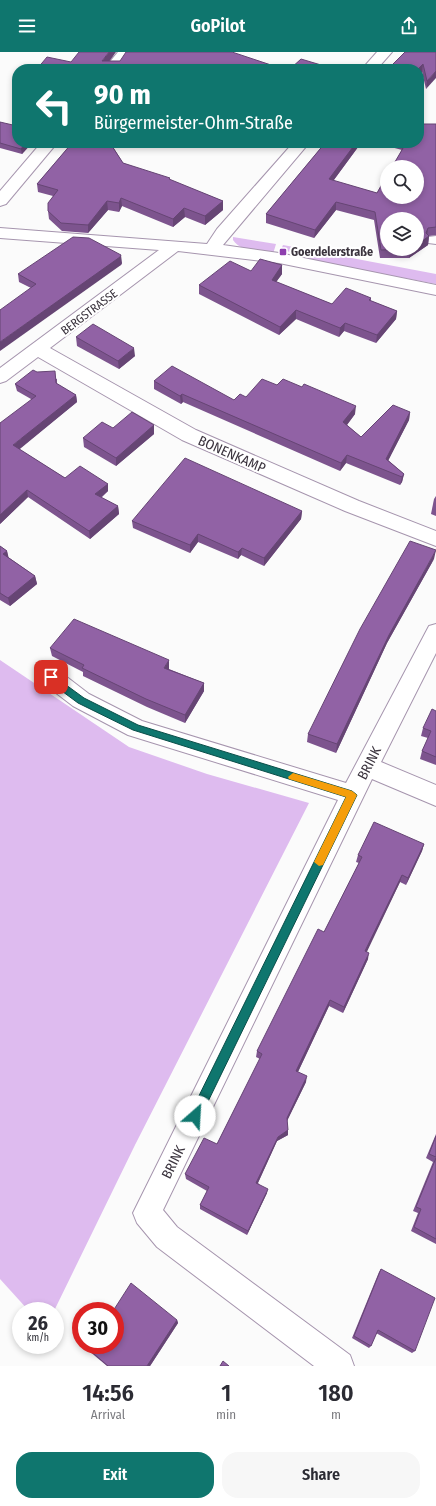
<!DOCTYPE html>
<meta charset="utf-8">
<style>
:root{--surface:#fff;--page:#f7f7f7;--text:#2b2b33;--muted:#7c7c81;--accent:#0f766e}
body{margin:0;font-family:"Fira Sans Condensed",sans-serif;background:var(--page);color:var(--text);height:100vh;display:flex;flex-direction:column;font-size:15px;white-space:nowrap}
*{box-sizing:border-box;margin:0}
p{font-size:13px;color:var(--muted)}
.icon{flex:none;width:22px;height:22px;fill:none;stroke:currentColor;stroke-width:2;stroke-linecap:round;stroke-linejoin:round}
.map{position:relative;height:1314px;overflow:hidden}
.sheet{display:flex;flex-direction:column;background:var(--surface);flex:1}
.sheet>*{flex:none}
.top-card{position:absolute;left:12px;top:12px;width:412px;height:84px;border-radius:16px;box-shadow:0 2px 6px #0003;background:#0f766e;color:#fff;overflow:hidden}
.fabs{position:absolute;left:380px;top:108px;display:grid;gap:8px}
.fabs a{display:grid;place-items:center;width:44px;height:44px;border-radius:50%;background:var(--surface);box-shadow:0 2px 6px #0003;font-size:20px}
.speed{position:absolute;left:12px;top:1250px;display:flex;gap:8px;font-size:20px;font-weight:700;text-align:center}
.speed>*{display:grid;place-content:center;width:52px;height:52px;border-radius:50%;background:var(--surface);box-shadow:0 2px 6px #0003;line-height:1}
.speed small{font-size:10px;font-weight:400}
.speed .limit{border:6px solid #d22;background:#fff;color:#111}
.pin{position:absolute;display:grid;place-items:center;width:34px;height:34px;color:#fff;margin:-17px;border-radius:8px;box-shadow:0 2px 6px #0006}
.me{position:absolute;width:44px;margin:-22px;rotate:26deg;stroke-linejoin:round;filter:drop-shadow(0 0 3px #0008)}
.turn{display:flex;align-items:center;gap:14px;height:84px;padding:0 16px;font-size:18px}
.turn .icon{width:52px;height:52px;stroke-width:2.5}
.turn b{display:block;font-size:28px;line-height:34px}
.eta{display:flex;justify-content:space-evenly;align-items:center;height:68px;text-align:center}
.eta b{font-size:24px;font-weight:600;line-height:28px}
.cta{display:flex;gap:8px;margin-top:auto;padding:8px 16px}
.cta a{flex:1;height:46px;border-radius:16px;background:var(--accent);color:#fff;font-size:16px;font-weight:600;line-height:46px;text-align:center}
.cta a+a{background:var(--page);color:var(--text)}
header{display:flex;justify-content:space-between;align-items:center;height:52px;padding:0 16px;background:var(--accent);color:#fff;font-size:18px;font-weight:600}
.map>svg:first-child{display:block}
.green{fill:#debbef}
.lines{fill:none;stroke-linecap:round;stroke-linejoin:round}
.service-casing{stroke:#a695ae;stroke-width:2}
.minor-casing{stroke:#a695ae;stroke-width:2}
.service{fill:#fff;fill-rule:evenodd}
.minor{fill:#fff;fill-rule:evenodd}
.wall{fill:#7d548e}
.shaded-wall{fill:#664574}
.building{fill:#9162a5;stroke:#664574}
.route{fill:#0f766e;stroke:#0a4d48}
.slow{fill:#f59e0b}
.poi-dot{fill:#8e3eae;stroke:#fff;stroke-width:1.5}
.labels{text-anchor:middle;stroke-width:4;stroke-linejoin:round;paint-order:stroke}
.far-poi-label{font-size:12px;font-weight:bold;fill:#3b343e;stroke:#fff;text-anchor:start}
.far-street-label{font-size:12px;fill:#3b343e;stroke:#fff}
.street-label{font-size:14px;fill:#3b343e;stroke:#fff}
</style>
<header><svg class="icon" aria-label="menu" viewBox="0 0 24 24"><path d="M4 6h16M4 12h16M4 18h16"/></svg>GoPilot<svg class="icon" aria-label="share" viewBox="0 0 24 24"><path d="M12 15V3M7 8l5-5 5 5M5 13v7h14v-7"/></svg></header>
<div class="map">
<svg width="436" height="1314" viewBox="0 0 436 1314">
<rect width="100%" height="100%" fill="#fbfbfb"/>
<g class="green">
<path d="M 233,185 L 276,192 L 273,202 C 260,199 241,200 233,188 Z"/>
<path d="M 283,193 L 436,222 L 436,232 L 309,208 L 310,204 L 281,198 Z"/>
<path d="M 0,608 L 129,695 L 207,722 L 309,751 L 135,1093 L 54,1259 L 29,1259 L 0,1227 Z"/>
</g>
<g class="lines">
<g class="service-casing">
<path id="service" d="M 436,184 L 436,192 L 428,191 L 426,188 L 428,185 Z"/>
</g>
<g class="minor-casing">
<g id="minor">
<path d="M 118,0 L 132,0 L 119,17 L 104,17 Z"/>
<path d="M 377,0 L 392,0 L 377,17 L 362,17 Z"/>
<path d="M 41,91 L 57,91 L 6,152 L 0,154 L 0,139 Z"/>
<path d="M 293,91 L 309,91 L 223,193 L 279,201 L 436,233 L 436,243 L 279,211 L 178,199 L 50,296 L 196,378 L 359,449 L 436,479 L 436,494 L 345,459 L 182,388 L 38,305 L 6,329 L 0,331 L 0,316 L 159,198 L 0,186 L 0,176 L 207,192 L 217,177 Z"/>
<path d="M 436,572 L 436,601 L 381,710 L 436,733 L 436,754 L 372,727 L 163,1158 L 177,1175 L 350,1303 L 354,1314 L 314,1314 L 157,1195 L 137,1171 L 133,1161 L 338,748 L 128,683 L 73,654 L 43,631 L 40,625 L 43,619 L 51,616 L 59,619 L 89,642 L 142,669 L 346,731 L 429,574 Z"/>
</g>
</g>
<use href="#service" class="service"/>
<use href="#minor" class="minor"/>
</g>
<g class="wall">
<path d="M 436,0 L 426,37 L 422,20 L 388,17 Z"/>
<path d="M 0,70 L 32,91 L 22,102 L 0,96 Z"/>
<path d="M 436,72 L 436,183 L 429,184 L 428,193 L 409,206 L 380,206 L 374,168 L 336,158 L 314,186 L 266,171 L 266,162 L 325,91 L 361,91 L 333,129 L 377,141 L 402,98 L 376,91 L 419,91 Z"/>
<path d="M 72,91 L 117,91 L 113,95 L 123,111 L 170,128 L 223,149 L 223,158 L 205,173 L 185,165 L 173,175 L 122,154 L 119,160 L 108,158 L 88,181 L 62,179 L 49,167 L 48,159 L 53,144 L 38,140 L 37,132 Z"/>
<path d="M 122,211 L 121,213 L 31,236 L 19,230 L 18,222 Z"/>
<path d="M 282,213 L 282,222 L 276,230 L 332,252 L 371,246 L 371,249 L 397,259 L 396,267 L 376,291 L 344,279 L 339,285 L 296,267 L 279,283 L 199,242 L 199,233 L 251,219 Z"/>
<path d="M 76,285 L 135,304 L 119,317 L 77,294 Z"/>
<path d="M 37,320 L 57,327 L 57,332 L 76,343 L 77,350 L 19,397 L 65,426 L 108,432 L 108,439 L 101,446 L 118,454 L 119,462 L 90,487 L 28,445 L 0,472 L 31,347 L 17,339 L 15,332 Z"/>
<path d="M 154,329 L 234,348 L 246,345 L 277,333 L 355,362 L 347,373 L 361,385 L 410,360 L 409,368 L 388,408 L 404,422 L 402,430 L 400,433 L 346,411 L 340,419 L 183,350 L 181,352 L 154,337 Z"/>
<path d="M 154,373 L 154,382 L 116,414 L 84,395 L 83,386 L 113,376 Z"/>
<path d="M 436,444 L 436,464 L 431,462 L 434,447 Z"/>
<path d="M 302,459 L 301,467 L 264,514 L 241,503 L 238,507 L 198,490 L 190,501 L 133,476 L 132,469 Z"/>
<path d="M 0,494 L 7,499 L 8,505 L 35,524 L 37,532 L 10,554 L 0,548 Z"/>
<path d="M 434,507 L 387,591 L 336,701 L 307,690 L 308,682 Z"/>
<path d="M 50,596 L 169,617 L 204,631 L 204,639 L 185,671 L 147,655 L 83,624 L 83,620 L 52,604 Z"/>
<path d="M 436,659 L 436,713 L 420,707 L 422,699 L 428,686 L 421,684 L 423,676 Z"/>
<path d="M 424,792 L 422,799 L 406,833 L 400,830 L 366,900 L 368,907 L 343,961 L 329,954 L 298,1020 L 306,1030 L 287,1069 L 288,1078 L 288,1083 L 277,1089 L 258,1131 L 267,1141 L 247,1183 L 200,1157 L 200,1153 L 207,1139 L 186,1127 L 185,1122 L 217,1092 L 260,1007 L 256,1005 L 257,999 L 324,880 L 359,811 L 356,810 L 358,803 Z"/>
<path d="M 436,1082 L 436,1192 L 411,1179 L 418,1161 L 413,1159 L 433,1110 L 426,1106 Z"/>
<path d="M 381,1217 L 415,1299 L 412,1301 L 376,1281 L 371,1294 L 369,1296 L 352,1286 L 379,1220 Z"/>
<path d="M 177,1268 L 178,1271 L 150,1314 L 107,1314 L 89,1299 L 87,1296 Z"/>
</g>
<g class="shaded-wall">
<path d="M 109,0 L 116,0 L 104,17 L 102,9 Z"/>
<path d="M 423,12 L 422,20 L 419,23 L 419,17 L 418,17 Z"/>
<path d="M 436,19 L 436,26 L 426,37 L 427,29 Z"/>
<path d="M 26,91 L 32,91 L 22,102 L 21,97 Z"/>
<path d="M 110,91 L 117,91 L 110,99 Z"/>
<path d="M 356,91 L 361,91 L 328,136 L 329,127 Z"/>
<path d="M 121,146 L 122,154 L 119,160 L 119,151 Z"/>
<path d="M 107,149 L 108,158 L 88,181 L 88,173 Z"/>
<path d="M 223,149 L 223,158 L 205,173 L 205,164 Z"/>
<path d="M 336,150 L 336,158 L 314,186 L 315,178 Z"/>
<path d="M 184,156 L 185,165 L 173,175 L 173,167 Z"/>
<path d="M 428,176 L 427,184 L 429,184 L 428,193 L 409,206 L 410,197 L 417,197 L 417,193 L 426,181 Z"/>
<path d="M 121,203 L 122,211 L 121,213 L 0,299 L 0,290 Z"/>
<path d="M 282,213 L 282,222 L 271,237 L 272,228 Z"/>
<path d="M 296,258 L 296,267 L 279,283 L 280,275 Z"/>
<path d="M 397,259 L 396,267 L 376,291 L 377,283 Z"/>
<path d="M 345,271 L 344,279 L 339,285 L 340,276 Z"/>
<path d="M 134,296 L 135,304 L 119,317 L 118,309 Z"/>
<path d="M 182,342 L 183,350 L 181,352 L 180,344 Z"/>
<path d="M 76,343 L 77,350 L 15,401 L 13,393 Z"/>
<path d="M 356,354 L 355,362 L 343,378 L 343,370 Z"/>
<path d="M 410,360 L 409,368 L 385,415 L 386,407 Z"/>
<path d="M 154,373 L 154,382 L 116,414 L 116,406 Z"/>
<path d="M 347,403 L 346,411 L 340,419 L 341,411 Z"/>
<path d="M 404,422 L 402,430 L 400,433 L 402,425 Z"/>
<path d="M 108,432 L 108,439 L 95,450 L 95,442 Z"/>
<path d="M 27,438 L 28,445 L 0,472 L 0,463 Z"/>
<path d="M 118,454 L 119,462 L 90,487 L 89,479 Z"/>
<path d="M 302,459 L 301,467 L 264,514 L 264,506 Z"/>
<path d="M 198,482 L 198,490 L 190,501 L 190,493 Z"/>
<path d="M 242,496 L 241,503 L 238,507 L 238,500 Z"/>
<path d="M 436,498 L 434,507 L 387,591 L 336,701 L 337,692 L 389,583 Z"/>
<path d="M 7,499 L 9,507 L 3,502 Z"/>
<path d="M 35,524 L 37,532 L 10,554 L 8,546 Z"/>
<path d="M 169,608 L 169,617 L 165,624 L 164,616 Z"/>
<path d="M 204,631 L 204,639 L 185,671 L 185,663 Z"/>
<path d="M 424,792 L 422,799 L 406,833 L 408,826 Z"/>
<path d="M 402,823 L 400,830 L 364,906 L 365,899 Z"/>
<path d="M 369,901 L 368,907 L 343,961 L 344,955 Z"/>
<path d="M 330,948 L 329,954 L 296,1024 L 296,1019 Z"/>
<path d="M 307,1024 L 306,1030 L 286,1071 L 287,1066 Z"/>
<path d="M 288,1078 L 288,1083 L 277,1089 L 256,1135 L 256,1131 L 278,1085 Z"/>
<path d="M 268,1137 L 267,1141 L 247,1183 L 248,1179 Z"/>
<path d="M 177,1268 L 178,1271 L 150,1314 L 147,1314 Z"/>
</g>
<g class="building">
<path d="M 79,0 L 109,0 L 102,9 L 120,9 L 126,0 L 232,0 L 283,17 L 37,17 L 47,5 L 71,10 Z"/>
<path d="M 405,0 L 436,0 L 436,19 L 427,29 L 423,12 L 418,17 L 388,17 Z"/>
<path d="M 301,7 L 331,16 L 330,17 L 290,17 Z"/>
<path d="M 0,70 L 17,74 L 17,91 L 26,91 L 21,97 L 0,91 Z"/>
<path d="M 419,72 L 436,72 L 436,175 L 428,176 L 426,181 L 429,184 L 417,193 L 417,167 L 387,167 L 387,197 L 410,197 L 381,198 L 375,160 L 336,150 L 315,178 L 266,162 L 325,91 L 356,91 L 329,127 L 377,141 L 387,123 L 387,145 L 417,145 L 417,115 L 392,115 L 406,91 L 419,91 Z"/>
<path d="M 72,91 L 110,91 L 123,111 L 170,126 L 169,127 L 223,149 L 205,164 L 184,156 L 173,167 L 121,146 L 119,151 L 107,149 L 88,173 L 61,171 L 48,159 L 48,151 L 58,138 L 37,132 Z"/>
<path d="M 73,185 L 89,186 L 121,203 L 120,205 L 0,290 L 0,258 L 36,232 L 18,222 Z"/>
<path d="M 260,207 L 282,213 L 272,228 L 332,252 L 346,236 L 371,246 L 369,248 L 397,259 L 377,283 L 345,271 L 340,276 L 296,258 L 280,275 L 199,233 L 230,209 L 251,219 Z"/>
<path d="M 93,272 L 134,296 L 118,309 L 76,285 Z"/>
<path d="M 172,314 L 234,348 L 240,342 L 246,345 L 262,327 L 277,333 L 283,327 L 302,335 L 304,332 L 356,354 L 343,370 L 361,385 L 393,353 L 410,360 L 386,407 L 404,422 L 402,425 L 347,403 L 341,411 L 182,342 L 180,344 L 154,329 Z"/>
<path d="M 33,318 L 37,320 L 55,319 L 56,331 L 76,343 L 13,393 L 65,426 L 80,414 L 108,432 L 95,442 L 118,454 L 89,479 L 27,438 L 0,463 L 0,371 L 36,344 L 15,332 Z"/>
<path d="M 132,360 L 154,373 L 116,406 L 83,386 L 102,370 L 113,376 Z"/>
<path d="M 185,406 L 302,459 L 264,506 L 242,496 L 238,500 L 198,482 L 190,493 L 132,469 Z"/>
<path d="M 410,489 L 436,498 L 389,583 L 337,692 L 308,682 L 360,577 Z"/>
<path d="M 0,494 L 7,499 L 3,502 L 35,524 L 8,546 L 0,541 Z"/>
<path d="M 74,567 L 169,608 L 164,616 L 204,631 L 185,663 L 146,647 L 82,616 L 84,613 L 50,596 Z"/>
<path d="M 432,657 L 436,659 L 436,705 L 422,699 L 431,679 L 423,676 Z"/>
<path d="M 374,770 L 424,792 L 408,826 L 402,823 L 365,899 L 369,901 L 344,955 L 330,948 L 296,1019 L 307,1024 L 287,1066 L 288,1078 L 278,1085 L 256,1131 L 268,1137 L 248,1179 L 200,1153 L 209,1135 L 185,1122 L 204,1086 L 217,1092 L 262,1002 L 257,999 L 318,877 L 324,880 L 362,805 L 358,803 Z"/>
<path d="M 436,1084 L 436,1105 L 429,1102 Z"/>
<path d="M 436,1106 L 436,1187 L 414,1175 L 421,1157 L 416,1155 Z"/>
<path d="M 381,1217 L 435,1246 L 415,1299 L 378,1278 L 371,1294 L 354,1284 Z"/>
<path d="M 131,1231 L 177,1268 L 147,1314 L 108,1314 L 87,1296 L 89,1293 L 115,1293 L 115,1259 L 113,1259 Z"/>
<path d="M 223,1309 L 229,1314 L 220,1314 Z"/>
</g>
<path class="route" d="M 51,622 L 84,646 L 138,673 L 352,739 L 357,743 L 199,1068 L 195,1069 L 191,1068 L 190,1064 L 191,1060 L 346,745 L 133,678 L 78,651 L 47,628 L 46,625 Z"/>
<path class="slow" d="M 293,721 L 352,739 L 357,743 L 323,813 L 319,814 L 314,810 L 346,745 L 289,727 L 288,725 Z"/>
<rect class="poi-dot" x="279" y="196" width="8" height="8" rx="2"/>
<g class="labels">
<g class="far-poi-label">
<text x="291" y="204">Goerdelerstraße</text>
</g>
<g class="far-street-label">
<text transform="translate(89 260) rotate(-37)" y="4">BERGSTRASSE</text>
</g>
<g class="street-label">
<text transform="translate(232 402) rotate(24)" y="5">BONENKAMP</text>
<text transform="translate(369 711) rotate(-63)" y="5">BRINK</text>
<text transform="translate(173 1110) rotate(-64)" y="5">BRINK</text>
</g>
</g>
</svg>
<div class="fabs">
<a><svg class="icon" aria-label="search" viewBox="0 0 24 24"><circle cx="10" cy="10" r="6"/><path d="M15 15l6 6"/></svg></a>
<a><svg class="icon" aria-label="layers" viewBox="0 0 24 24"><path d="M12 4l9 5-9 5-9-5zM3 14l9 5 9-5"/></svg></a>
</div>
<div class="speed"><div>26<small>km/h</small></div><div class="limit">30</div></div>
<div class="pin" style="left:51px;top:625px;background:#d93025"><svg class="icon" aria-label="arrive" viewBox="0 0 24 24"><path d="M6 21V4h12l-3 4 3 4H6"/></svg></div>
<svg class="me" style="left:195px;top:1064px" viewBox="-20 -20 40 40"><circle r="19" fill="#fff"/><path d="M0-13L10 11 0 6-10 11z" fill="#0f766e"/></svg>
<div class="top-card">
<div class="turn"><svg class="icon" aria-label="left" viewBox="0 0 24 24"><path d="M17 20v-9H6M10 6l-5 5 5 5"/></svg><div><b>90 m</b>Bürgermeister-Ohm-Straße</div></div>
</div>
</div>
<section class="sheet">
<div class="eta">
<div><b>14:56</b><p>Arrival</p></div>
<div><b>1</b><p>min</p></div>
<div><b>180</b><p>m</p></div>
</div>
<div class="cta"><a>Exit</a><a>Share</a></div>
</section>
